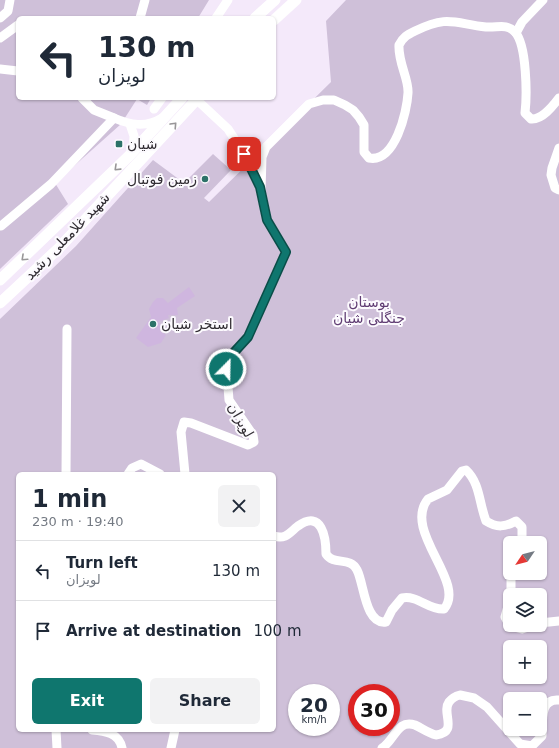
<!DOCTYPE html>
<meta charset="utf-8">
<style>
:root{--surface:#fff;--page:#f2f2f3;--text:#1f2937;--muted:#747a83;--line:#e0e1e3;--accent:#0f766e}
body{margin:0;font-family:"DejaVu Sans","Noto Naskh Arabic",sans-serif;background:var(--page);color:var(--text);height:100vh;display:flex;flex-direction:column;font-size:15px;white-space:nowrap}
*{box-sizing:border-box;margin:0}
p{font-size:13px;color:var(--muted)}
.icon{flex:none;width:22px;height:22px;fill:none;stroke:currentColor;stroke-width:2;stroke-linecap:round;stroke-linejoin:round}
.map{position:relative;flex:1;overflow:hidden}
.side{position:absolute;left:16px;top:472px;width:260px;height:260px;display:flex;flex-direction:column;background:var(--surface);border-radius:6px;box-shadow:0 1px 3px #0004}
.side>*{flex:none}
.top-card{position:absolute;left:16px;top:16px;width:260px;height:84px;border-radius:6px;box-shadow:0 1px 3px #0004;background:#fff;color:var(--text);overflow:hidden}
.needle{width:26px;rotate:235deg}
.fabs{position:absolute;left:503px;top:536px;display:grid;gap:8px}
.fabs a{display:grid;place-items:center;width:44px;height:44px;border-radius:6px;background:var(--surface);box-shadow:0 1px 3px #0004;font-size:20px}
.speed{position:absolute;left:288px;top:684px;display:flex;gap:8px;font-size:20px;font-weight:700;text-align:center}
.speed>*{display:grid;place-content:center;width:52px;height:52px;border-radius:50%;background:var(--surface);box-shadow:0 1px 3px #0004;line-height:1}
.speed small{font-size:10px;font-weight:400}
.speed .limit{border:6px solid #d22;background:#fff;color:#111}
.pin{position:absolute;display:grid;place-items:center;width:34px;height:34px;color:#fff;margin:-17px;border-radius:8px;box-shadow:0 2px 6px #0006}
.me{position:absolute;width:44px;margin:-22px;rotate:23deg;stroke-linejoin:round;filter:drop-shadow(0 0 3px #0008)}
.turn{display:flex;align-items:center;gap:14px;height:84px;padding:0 16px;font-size:18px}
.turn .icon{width:52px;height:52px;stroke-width:2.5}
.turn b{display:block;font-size:28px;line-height:34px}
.round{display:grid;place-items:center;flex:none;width:42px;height:42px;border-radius:6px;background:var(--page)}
.overview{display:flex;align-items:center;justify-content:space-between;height:68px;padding:0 16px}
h1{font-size:24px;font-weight:700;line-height:30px}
.cta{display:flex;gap:8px;margin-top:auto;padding:8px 16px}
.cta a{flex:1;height:46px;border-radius:6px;background:var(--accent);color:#fff;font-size:16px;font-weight:700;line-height:46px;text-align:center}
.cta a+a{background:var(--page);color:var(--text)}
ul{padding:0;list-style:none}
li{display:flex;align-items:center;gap:12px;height:60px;padding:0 16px;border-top:1px solid var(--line)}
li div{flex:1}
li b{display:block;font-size:15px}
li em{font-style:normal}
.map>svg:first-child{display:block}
.green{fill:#cfc0d9;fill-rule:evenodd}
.building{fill:#cfb6df}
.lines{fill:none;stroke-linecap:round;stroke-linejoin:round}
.minor{stroke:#fff;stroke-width:9}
.major{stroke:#fff;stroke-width:11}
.oneway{stroke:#989698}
.route-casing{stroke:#0a4d48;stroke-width:10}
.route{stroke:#0f766e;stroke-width:7}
.poi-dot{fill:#2c7268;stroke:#fcfafe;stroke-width:1.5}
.labels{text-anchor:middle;stroke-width:4;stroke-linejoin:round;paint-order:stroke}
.poi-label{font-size:14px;fill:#302c32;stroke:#fcfafe;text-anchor:start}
.street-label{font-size:14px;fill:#302c32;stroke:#fcfafe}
.park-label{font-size:14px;fill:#603d73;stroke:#fcfafe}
</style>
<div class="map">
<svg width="559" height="748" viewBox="0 0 559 748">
<rect width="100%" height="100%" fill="#f4e9fa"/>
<g class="green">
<path d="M 0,0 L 209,0 L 198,18 L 18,18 L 18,98 L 151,98 L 147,105 L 137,99 L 121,124 L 55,183 L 68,204 L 0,269 Z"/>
<path d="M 346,0 L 559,0 L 559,748 L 0,748 L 0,319 L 76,246 L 153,160 L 184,183 L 213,154 L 231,170 L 204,198 L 209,202 L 331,82 L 326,21 ZM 18,474 L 274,474 L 274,730 L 18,730 ZM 510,543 L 540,543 L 540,573 L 510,573 ZM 510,595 L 540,595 L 540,625 L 510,625 ZM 510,647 L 540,647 L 540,677 L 510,677 ZM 297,693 L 331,693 L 331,727 L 297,727 ZM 357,693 L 391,693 L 391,727 L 357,727 ZM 510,699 L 540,699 L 540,729 L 510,729 Z"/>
</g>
<path class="building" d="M 189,287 L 195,296 L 177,308 L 178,315 L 168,315 L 169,318 L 158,322 L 163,326 L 160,331 L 166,335 L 161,343 L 148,347 L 136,338 L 151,317 L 149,309 L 153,302 L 157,298 L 163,298 L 168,303 Z"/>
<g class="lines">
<g class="minor">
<path d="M 0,18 L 8,11 L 10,0"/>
<path d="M 140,18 L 145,0"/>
<path d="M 216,18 L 228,0"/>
<path d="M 516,33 L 522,22 L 543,0"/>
<path d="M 0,38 L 18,25"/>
<path d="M 0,69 L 18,71"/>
<path d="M 154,109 L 162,98"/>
<path d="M 114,118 C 130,125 146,128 162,118"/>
<path d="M 130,124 L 134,136 L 133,152"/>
<path d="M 559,148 L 552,168 L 551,175 L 555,188 L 559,190"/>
<path d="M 261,190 L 262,157 L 266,147 L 309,104 L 323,100 L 334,100 L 345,105 L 353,110 L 359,117 L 364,125 L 364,152 L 369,158 C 395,163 407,112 408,93 C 409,79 398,63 399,45 C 403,37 407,35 415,31 C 448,15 453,23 486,27 C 498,28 506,23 515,32 C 527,45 527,96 525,113 L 531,119 C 542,120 553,106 559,98"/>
<path d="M 1,226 L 51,184 L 114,118 L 94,110 L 82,98"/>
<path d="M 66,474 L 67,329"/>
<path d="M 128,474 L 132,468 L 141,464 L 160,474"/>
<path d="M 185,474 L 181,432 L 184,422 L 191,423 L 248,445 L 254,442 L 253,435 L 229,400 L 226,361 L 248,337 L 286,252 L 267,220 L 260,187 L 244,154 L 228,129 L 197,100"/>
<path d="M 274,536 C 286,540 290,532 298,526 C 322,509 326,538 326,554 C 334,566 350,556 357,570 C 364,583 365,625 386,622 L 392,610 L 402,598 C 418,595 428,610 444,609 C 467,582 402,531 428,499 L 447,490 L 462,471 L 466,470 C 480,483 479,503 486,521 C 497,528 505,527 516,521 L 522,527 L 522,543"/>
<path d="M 511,573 L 511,595"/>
<path d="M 510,599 L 505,617 L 510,626 L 522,629 L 534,625"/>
<path d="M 540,623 L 559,621"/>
<path d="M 56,730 L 57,748"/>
<path d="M 92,730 C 105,731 119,733 122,748"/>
<path d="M 171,748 L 175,730"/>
<path d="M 382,748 C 395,740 397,719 415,725 C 422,728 428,733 436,735 C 459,732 441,713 449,702 C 452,698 456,696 460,695 L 474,698 L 487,707 L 520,744 L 532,746 L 542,736 C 543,722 539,698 559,700"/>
</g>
<g class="major">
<path d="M 255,18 L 275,0"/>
<path d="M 274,20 L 296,0"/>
<path d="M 0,280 L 129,156 L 182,98"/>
<path d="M 0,303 L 59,248 L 198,98"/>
</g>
</g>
<defs><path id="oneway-chevron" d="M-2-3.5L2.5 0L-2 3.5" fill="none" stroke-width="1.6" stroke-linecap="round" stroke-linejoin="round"/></defs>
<g class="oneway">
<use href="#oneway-chevron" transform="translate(174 125) rotate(-47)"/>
<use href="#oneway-chevron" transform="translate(117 168) rotate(136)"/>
<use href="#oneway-chevron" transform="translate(24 258) rotate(137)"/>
</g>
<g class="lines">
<g class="route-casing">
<path id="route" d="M 226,369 L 226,361 L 248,337 L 286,252 L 267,220 L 260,187 L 244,154"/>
</g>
<use href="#route" class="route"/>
</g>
<g class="poi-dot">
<rect x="115" y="140" width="8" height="8" rx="2"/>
<circle cx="205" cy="179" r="4"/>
<circle cx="153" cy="324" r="4"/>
</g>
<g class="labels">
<g class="poi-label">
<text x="127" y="149">شیان</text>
<text x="197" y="184" text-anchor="end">زمین فوتبال</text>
<text x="161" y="329">استخر شیان</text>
</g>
<g class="street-label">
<text transform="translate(67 236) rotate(-46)" y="5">شهید غلامعلی رشید</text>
<text transform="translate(241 420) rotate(60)" y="5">لویزان</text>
</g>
<g class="park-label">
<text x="369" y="307">بوستان<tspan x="369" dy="16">جنگلی شیان</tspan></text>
</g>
</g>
</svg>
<div class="fabs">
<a><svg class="needle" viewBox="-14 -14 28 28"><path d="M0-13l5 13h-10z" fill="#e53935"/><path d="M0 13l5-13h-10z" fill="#747a83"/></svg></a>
<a><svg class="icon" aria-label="layers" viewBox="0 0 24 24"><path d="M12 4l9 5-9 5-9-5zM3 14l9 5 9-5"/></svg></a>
<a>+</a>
<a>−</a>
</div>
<div class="speed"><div>20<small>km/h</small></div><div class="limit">30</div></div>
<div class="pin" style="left:244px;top:154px;background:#d93025"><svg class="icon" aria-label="arrive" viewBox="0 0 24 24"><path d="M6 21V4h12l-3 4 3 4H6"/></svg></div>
<svg class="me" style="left:226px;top:369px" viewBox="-20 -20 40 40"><circle r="17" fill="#0f766e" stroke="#fff" stroke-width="3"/><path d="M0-11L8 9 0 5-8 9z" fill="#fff"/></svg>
<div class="top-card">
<div class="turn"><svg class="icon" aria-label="left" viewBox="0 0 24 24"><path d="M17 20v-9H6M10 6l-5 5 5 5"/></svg><div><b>130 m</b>لویزان</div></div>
</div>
<section class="side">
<div class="overview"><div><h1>1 min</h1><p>230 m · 19:40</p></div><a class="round"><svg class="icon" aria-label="close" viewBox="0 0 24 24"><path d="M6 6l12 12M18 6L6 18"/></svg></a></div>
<ul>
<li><svg class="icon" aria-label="left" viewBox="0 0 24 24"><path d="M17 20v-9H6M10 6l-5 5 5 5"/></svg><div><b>Turn left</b><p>لویزان</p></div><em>130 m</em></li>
<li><svg class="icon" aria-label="arrive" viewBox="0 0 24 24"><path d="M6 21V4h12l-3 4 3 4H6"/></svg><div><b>Arrive at destination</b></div><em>100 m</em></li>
</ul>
<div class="cta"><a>Exit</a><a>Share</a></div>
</section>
</div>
